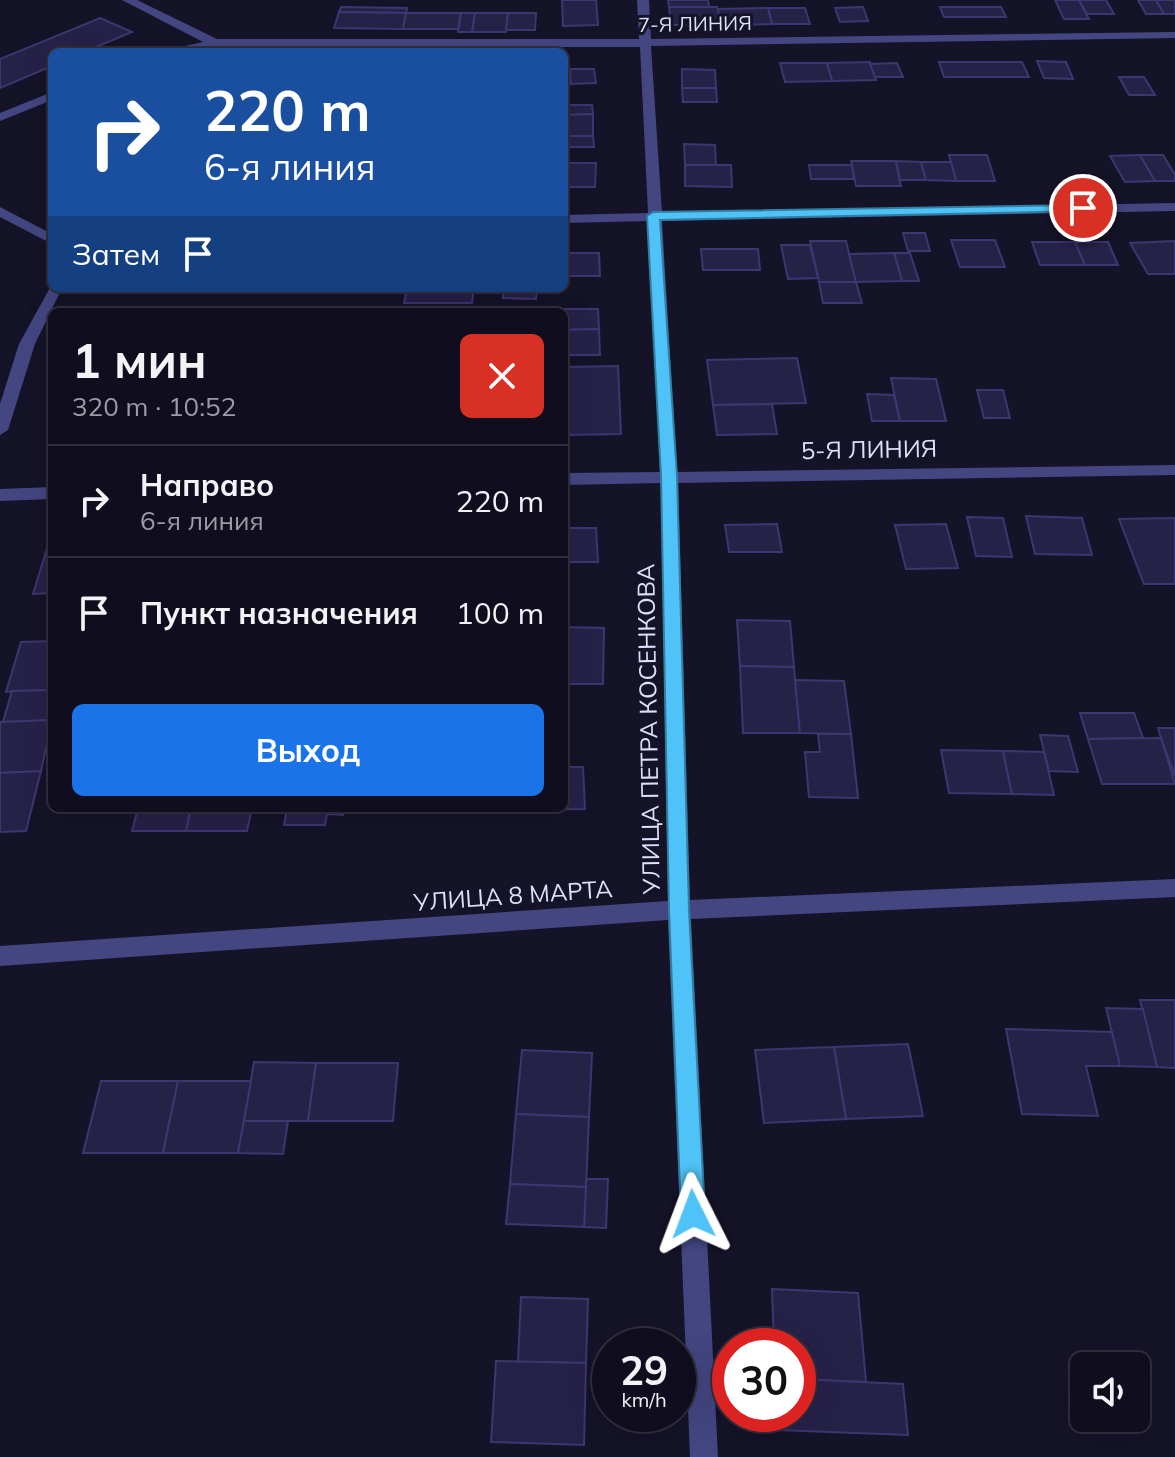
<!DOCTYPE html>
<html lang="ru">
<meta charset="utf-8">
<style>
:root{--surface:#100e1e;--page:#191727;--text:#f1f3f6;--muted:#9c9ca4;--line:#302e3c;--accent:#1a73e8}
body{margin:0;font-family:Mulish,sans-serif;background:var(--page);color:var(--text);height:100vh;display:flex;flex-direction:column;font-size:30px;white-space:nowrap}
*{box-sizing:border-box;margin:0}
p{font-size:26px;color:var(--muted)}
.icon{flex:none;width:44px;height:44px;fill:none;stroke:currentColor;stroke-width:2;stroke-linecap:round;stroke-linejoin:round}
.map{position:relative;flex:1;overflow:hidden}
.panel{position:absolute;left:48px;top:308px;width:520px;height:504px;display:flex;flex-direction:column;background:var(--surface);border-radius:12px;box-shadow:0 8px 32px #0002,0 0 0 2px var(--line)}
.panel>*{flex:none}
.banner{position:absolute;left:48px;top:48px;width:520px;height:244px;border-radius:12px;box-shadow:0 8px 32px #0002,0 0 0 2px var(--line);background:#1a4fa0;color:#fff;overflow:hidden}
.tools{position:absolute;left:1070px;top:1352px;display:grid;gap:16px}
.tools a{display:grid;place-items:center;width:80px;height:80px;border-radius:12px;background:var(--surface);box-shadow:0 8px 32px #0002,0 0 0 2px var(--line);font-size:40px}
.speed{position:absolute;left:592px;top:1328px;display:flex;gap:16px;font-size:40px;font-weight:700;text-align:center}
.speed>*{display:grid;place-content:center;width:104px;height:104px;border-radius:50%;background:var(--surface);box-shadow:0 8px 32px #0002,0 0 0 2px var(--line);line-height:1}
.speed small{font-size:20px;font-weight:400}
.speed .limit{border:12px solid #d22;background:#fff;color:#111}
.pin{position:absolute;display:grid;place-items:center;width:68px;height:68px;color:#fff;margin:-34px;border:4px solid #fff;border-radius:50%;box-shadow:0 2px 8px #0007}
.me{position:absolute;width:88px;margin:-44px;rotate:357deg;stroke-linejoin:round;filter:drop-shadow(0 0 6px #0008)}
.turn{display:flex;align-items:center;gap:28px;height:168px;padding:0 24px;font-size:36px}
.turn .icon{width:104px;height:104px;stroke-width:2.5}
.turn b{display:block;font-size:56px;line-height:68px}
.then{display:flex;align-items:center;height:76px;padding:0 24px;background:#0003;gap:16px;font-size:30px}
.round{display:grid;place-items:center;flex:none;width:84px;height:84px;border-radius:12px;background:var(--page)}
.summary{display:flex;align-items:center;justify-content:space-between;height:136px;padding:0 24px}
h1{font-size:48px;font-weight:700;line-height:60px}
.action{display:flex;gap:16px;margin-top:auto;padding:16px 24px}
.action a{flex:1;height:92px;border-radius:12px;background:var(--accent);color:#fff;font-size:32px;font-weight:700;line-height:92px;text-align:center}
ul{padding:0;list-style:none}
li{display:flex;align-items:center;gap:24px;height:112px;padding:0 24px;border-top:2px solid var(--line)}
li div{flex:1}
li b{display:block;font-size:30px}
li em{font-style:normal}
.map>svg:first-child{display:block}
.building{fill:#262147;stroke:#3d3671;stroke-width:2}
.lines{fill:none;stroke-linecap:round;stroke-linejoin:round}
.minor{fill:#444682;fill-rule:evenodd}
.route{fill:#4fc3f7;stroke:#337fa1;stroke-width:2}
.labels{text-anchor:middle;stroke-width:6;stroke-linejoin:round;paint-order:stroke}
.far-street-label{font-size:20px;fill:#dfdefb;stroke:#151328}
.street-label{font-size:24px;fill:#dfdefb;stroke:#151328}
</style>
<div class="map">
<svg width="1175" height="1457" viewBox="0 0 1175 1457">
<rect width="100%" height="100%" fill="#151328"/>
<g class="building">
<path d="M 562,0 L 596,0 L 598,25 L 563,26 Z"/>
<path d="M 668,0 L 708,0 L 709,7 L 669,7 Z"/>
<path d="M 1055,0 L 1079,0 L 1089,19 L 1064,19 Z"/>
<path d="M 1079,0 L 1106,0 L 1114,14 L 1087,14 Z"/>
<path d="M 1138,0 L 1156,0 L 1164,14 L 1146,14 Z"/>
<path d="M 1156,0 L 1175,0 L 1175,14 L 1164,14 Z"/>
<path d="M 341,7 L 407,8 L 406,13 L 339,12 Z"/>
<path d="M 669,7 L 717,7 L 721,25 L 671,25 Z"/>
<path d="M 863,7 L 868,21 L 840,22 L 835,8 Z"/>
<path d="M 940,7 L 1001,7 L 1006,17 L 944,17 Z"/>
<path d="M 768,8 L 805,8 L 810,24 L 772,24 Z"/>
<path d="M 768,8 L 772,24 L 721,25 L 718,9 Z"/>
<path d="M 339,12 L 406,13 L 403,29 L 334,28 Z"/>
<path d="M 406,13 L 461,13 L 458,29 L 403,29 Z"/>
<path d="M 461,13 L 475,13 L 472,32 L 458,32 Z"/>
<path d="M 475,13 L 508,13 L 506,32 L 472,32 Z"/>
<path d="M 508,13 L 536,13 L 535,30 L 506,30 Z"/>
<path d="M 100,18 L 132,32 L 84,52 L 52,52 L 52,66 L 0,88 L 0,59 Z"/>
<path d="M 1037,61 L 1066,62 L 1073,79 L 1044,78 Z"/>
<path d="M 870,62 L 876,80 L 832,81 L 827,63 Z"/>
<path d="M 939,62 L 1022,62 L 1029,77 L 944,77 Z"/>
<path d="M 780,63 L 827,63 L 832,81 L 785,82 Z"/>
<path d="M 897,63 L 903,77 L 875,77 L 870,64 Z"/>
<path d="M 570,69 L 594,69 L 596,83 L 571,84 Z"/>
<path d="M 682,69 L 715,70 L 716,88 L 682,88 Z"/>
<path d="M 1119,77 L 1144,77 L 1155,95 L 1129,95 Z"/>
<path d="M 682,88 L 716,88 L 717,102 L 683,102 Z"/>
<path d="M 564,105 L 592,105 L 593,114 L 564,115 Z"/>
<path d="M 593,114 L 593,136 L 564,136 L 564,115 Z"/>
<path d="M 564,136 L 593,136 L 594,147 L 564,147 Z"/>
<path d="M 684,144 L 715,145 L 716,165 L 685,165 Z"/>
<path d="M 949,155 L 987,155 L 995,181 L 956,181 Z"/>
<path d="M 1140,155 L 1155,181 L 1125,182 L 1110,156 Z"/>
<path d="M 1140,155 L 1163,155 L 1175,175 L 1175,181 L 1155,181 Z"/>
<path d="M 851,161 L 896,161 L 901,186 L 856,186 Z"/>
<path d="M 896,161 L 921,162 L 926,180 L 900,180 Z"/>
<path d="M 921,162 L 951,162 L 956,181 L 926,180 Z"/>
<path d="M 564,163 L 596,163 L 595,187 L 564,187 Z"/>
<path d="M 685,165 L 731,165 L 732,187 L 685,186 Z"/>
<path d="M 809,165 L 852,165 L 854,179 L 811,179 Z"/>
<path d="M 903,233 L 925,233 L 930,251 L 908,251 Z"/>
<path d="M 951,240 L 995,240 L 1005,267 L 960,267 Z"/>
<path d="M 810,241 L 846,241 L 856,282 L 819,282 Z"/>
<path d="M 1175,241 L 1175,274 L 1148,274 L 1130,243 Z"/>
<path d="M 1032,242 L 1075,242 L 1085,265 L 1040,265 Z"/>
<path d="M 1075,242 L 1108,242 L 1118,265 L 1085,265 Z"/>
<path d="M 781,245 L 810,245 L 818,278 L 788,279 Z"/>
<path d="M 701,249 L 758,249 L 760,270 L 703,270 Z"/>
<path d="M 564,253 L 599,253 L 600,276 L 564,276 Z"/>
<path d="M 894,253 L 910,253 L 919,281 L 902,281 Z"/>
<path d="M 894,253 L 902,281 L 856,282 L 849,254 Z"/>
<path d="M 819,282 L 856,282 L 862,303 L 823,303 Z"/>
<path d="M 129,288 L 179,288 L 178,293 L 127,293 Z"/>
<path d="M 179,288 L 225,288 L 224,293 L 178,293 Z"/>
<path d="M 407,288 L 474,288 L 472,303 L 404,303 Z"/>
<path d="M 504,288 L 537,288 L 536,299 L 503,298 Z"/>
<path d="M 551,309 L 598,309 L 599,329 L 564,330 L 564,312 L 551,312 Z"/>
<path d="M 599,329 L 600,355 L 564,355 L 564,330 Z"/>
<path d="M 797,358 L 806,403 L 713,405 L 707,360 Z"/>
<path d="M 618,366 L 621,434 L 567,435 L 566,367 Z"/>
<path d="M 891,378 L 936,379 L 946,421 L 900,421 Z"/>
<path d="M 977,390 L 1003,390 L 1010,418 L 984,418 Z"/>
<path d="M 867,394 L 894,395 L 900,421 L 872,421 Z"/>
<path d="M 772,404 L 777,434 L 717,435 L 713,405 Z"/>
<path d="M 1026,516 L 1082,518 L 1092,555 L 1035,554 Z"/>
<path d="M 967,517 L 1003,518 L 1012,557 L 976,556 Z"/>
<path d="M 1175,518 L 1175,584 L 1144,584 L 1119,519 Z"/>
<path d="M 777,524 L 782,552 L 729,552 L 725,525 Z"/>
<path d="M 946,524 L 958,568 L 906,569 L 895,525 Z"/>
<path d="M 564,528 L 596,528 L 598,562 L 564,562 Z"/>
<path d="M 49,542 L 52,542 L 52,593 L 33,594 Z"/>
<path d="M 737,620 L 790,621 L 794,667 L 740,666 Z"/>
<path d="M 564,627 L 604,628 L 603,684 L 564,684 Z"/>
<path d="M 52,641 L 52,690 L 6,692 L 21,642 Z"/>
<path d="M 740,666 L 794,667 L 800,733 L 743,733 Z"/>
<path d="M 795,680 L 844,681 L 851,734 L 800,733 Z"/>
<path d="M 52,690 L 52,720 L 3,722 L 12,691 Z"/>
<path d="M 1080,713 L 1134,713 L 1143,738 L 1088,739 Z"/>
<path d="M 52,720 L 41,771 L 0,773 L 0,722 Z"/>
<path d="M 1158,728 L 1175,728 L 1175,776 L 1161,738 Z"/>
<path d="M 818,734 L 851,734 L 858,798 L 809,797 L 805,752 L 820,752 Z"/>
<path d="M 1040,735 L 1068,736 L 1078,772 L 1049,771 Z"/>
<path d="M 1161,738 L 1175,784 L 1102,784 L 1088,739 Z"/>
<path d="M 941,750 L 1003,751 L 1012,794 L 949,793 Z"/>
<path d="M 1003,751 L 1044,752 L 1054,795 L 1012,794 Z"/>
<path d="M 564,767 L 583,767 L 585,809 L 513,810 L 564,808 Z"/>
<path d="M 41,771 L 26,831 L 0,832 L 0,773 Z"/>
<path d="M 138,808 L 191,808 L 186,831 L 132,831 Z"/>
<path d="M 191,808 L 252,808 L 247,831 L 186,831 Z"/>
<path d="M 287,808 L 344,808 L 343,815 L 327,814 L 325,825 L 284,825 Z"/>
<path d="M 1140,1000 L 1175,1000 L 1175,1068 L 1157,1067 Z"/>
<path d="M 1106,1008 L 1143,1009 L 1157,1067 L 1120,1066 Z"/>
<path d="M 1006,1029 L 1112,1032 L 1120,1066 L 1086,1066 L 1098,1116 L 1022,1114 Z"/>
<path d="M 908,1044 L 923,1116 L 846,1119 L 834,1047 Z"/>
<path d="M 834,1047 L 846,1119 L 764,1123 L 755,1050 Z"/>
<path d="M 522,1050 L 592,1053 L 589,1117 L 516,1114 Z"/>
<path d="M 254,1062 L 316,1063 L 308,1121 L 244,1121 Z"/>
<path d="M 316,1063 L 398,1063 L 393,1121 L 308,1121 Z"/>
<path d="M 101,1081 L 178,1081 L 163,1153 L 83,1153 Z"/>
<path d="M 178,1081 L 251,1081 L 238,1153 L 163,1153 Z"/>
<path d="M 516,1114 L 589,1117 L 586,1187 L 510,1184 Z"/>
<path d="M 244,1121 L 288,1121 L 283,1154 L 238,1153 Z"/>
<path d="M 586,1179 L 608,1179 L 606,1228 L 584,1227 Z"/>
<path d="M 510,1184 L 586,1187 L 584,1227 L 506,1224 Z"/>
<path d="M 772,1289 L 858,1293 L 866,1382 L 798,1379 L 798,1346 L 774,1346 Z"/>
<path d="M 521,1297 L 588,1299 L 586,1363 L 518,1362 Z"/>
<path d="M 496,1361 L 586,1363 L 584,1445 L 491,1442 Z"/>
<path d="M 798,1379 L 903,1384 L 908,1435 L 778,1430 L 777,1414 L 798,1414 Z"/>
</g>
<g class="lines">
<g class="minor">
<path d="M 122,0 L 137,0 L 217,39 L 639,39 L 637,0 L 649,0 L 651,39 L 1175,32 L 1175,38 L 651,46 L 662,213 L 1175,203 L 1175,211 L 662,221 L 677,472 L 1175,465 L 1175,475 L 678,483 L 690,900 L 1175,879 L 1175,897 L 691,919 L 718,1457 L 690,1457 L 668,920 L 0,966 L 0,946 L 668,901 L 661,483 L 564,485 L 564,473 L 660,472 L 648,221 L 564,223 L 564,215 L 648,213 L 640,47 L 215,47 L 184,52 L 158,52 L 203,42 Z"/>
<path d="M 52,92 L 52,100 L 0,121 L 0,113 Z"/>
<path d="M 0,207 L 52,234 L 52,244 L 0,217 Z"/>
<path d="M 52,284 L 52,288 L 62,288 L 35,344 L 8,430 L 0,435 L 0,404 L 19,344 Z"/>
<path d="M 52,487 L 52,499 L 0,501 L 0,489 Z"/>
</g>
</g>
<path class="route" d="M 1083,205 L 1089,208 L 1087,211 L 660,220 L 677,476 L 689,910 L 705,1214 L 701,1222 L 693,1225 L 685,1222 L 681,1214 L 669,910 L 661,476 L 647,216 L 653,212 Z"/>
<g class="labels">
<g class="far-street-label">
<text transform="translate(695 24) rotate(-1)" y="7">7-Я ЛИНИЯ</text>
</g>
<g class="street-label">
<text transform="translate(869 450) rotate(-1)" y="8">5-Я ЛИНИЯ</text>
<text transform="translate(649 729) rotate(-91)" y="8">УЛИЦА ПЕТРА КОСЕНКОВА</text>
<text transform="translate(513 896) rotate(-4)" y="8">УЛИЦА 8 МАРТА</text>
</g>
</g>
</svg>
<div class="tools">
<a><svg class="icon" aria-label="sound" viewBox="0 0 24 24"><path d="M4 9h4l5-4v14l-5-4H4zM17 9q2 3 0 6"/></svg></a>
</div>
<div class="speed"><div>29<small>km/h</small></div><div class="limit">30</div></div>
<div class="pin" style="left:1083px;top:208px;background:#d93025"><svg class="icon" aria-label="arrive" viewBox="0 0 24 24"><path d="M6 21V4h12l-3 4 3 4H6"/></svg></div>
<svg class="me" style="left:693px;top:1214px" viewBox="-20 -20 40 40"><path d="M0-17L14 15 0 8-14 15z" fill="#4fc3f7" stroke="#fff" stroke-width="4"/></svg>
<div class="banner">
<div class="turn"><svg class="icon" aria-label="right" viewBox="0 0 24 24"><path d="M7 20v-9h11M14 6l5 5-5 5"/></svg><div><b>220 m</b>6-я линия</div></div>
<div class="then">Затем<svg class="icon" aria-label="arrive" viewBox="0 0 24 24"><path d="M6 21V4h12l-3 4 3 4H6"/></svg></div>
</div>
<section class="panel">
<div class="summary"><div><h1>1 мин</h1><p>320 m · 10:52</p></div><a class="round" style="background:#d93025;color:#fff"><svg class="icon" aria-label="close" viewBox="0 0 24 24"><path d="M6 6l12 12M18 6L6 18"/></svg></a></div>
<ul>
<li><svg class="icon" aria-label="right" viewBox="0 0 24 24"><path d="M7 20v-9h11M14 6l5 5-5 5"/></svg><div><b>Направо</b><p>6-я линия</p></div><em>220 m</em></li>
<li><svg class="icon" aria-label="arrive" viewBox="0 0 24 24"><path d="M6 21V4h12l-3 4 3 4H6"/></svg><div><b>Пункт назначения</b></div><em>100 m</em></li>
</ul>
<div class="action"><a>Выход</a></div>
</section>
</div>
